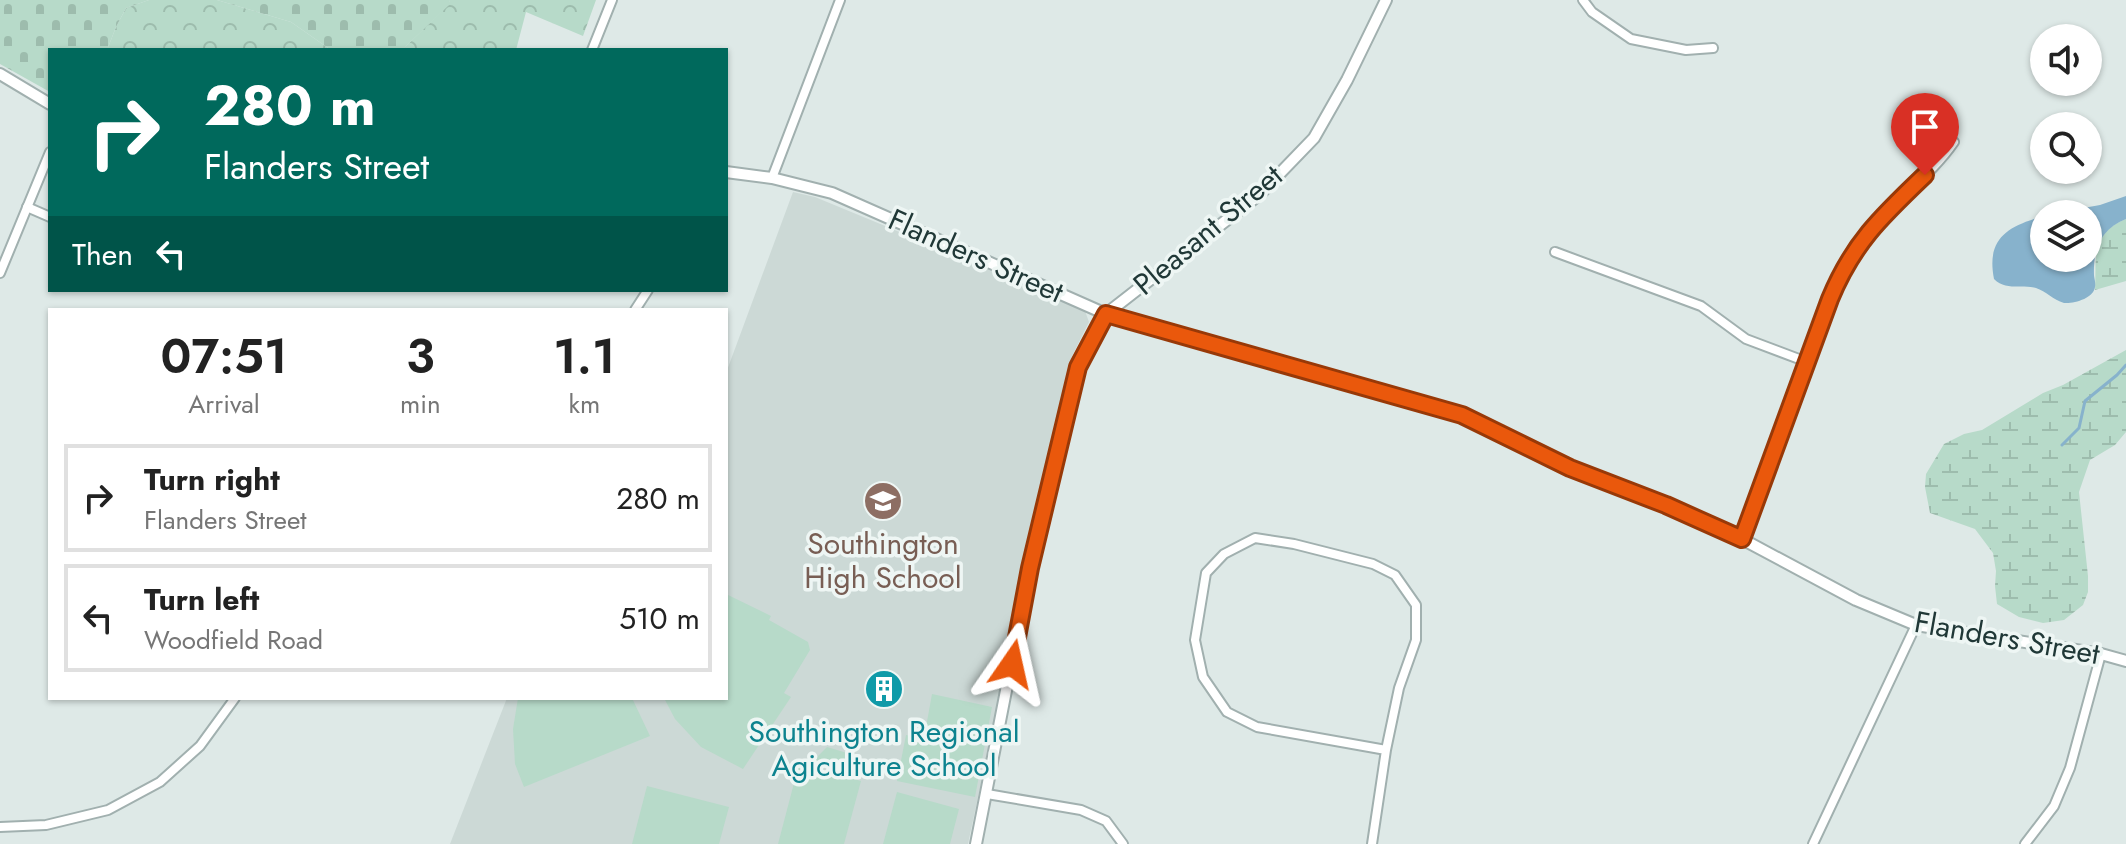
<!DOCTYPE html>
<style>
:root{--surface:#fff;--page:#f6f6f6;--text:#222;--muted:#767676;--line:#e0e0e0}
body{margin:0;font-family:Jost,sans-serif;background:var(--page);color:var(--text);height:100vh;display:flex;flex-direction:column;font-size:30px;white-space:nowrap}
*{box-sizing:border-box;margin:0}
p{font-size:26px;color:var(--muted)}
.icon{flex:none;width:44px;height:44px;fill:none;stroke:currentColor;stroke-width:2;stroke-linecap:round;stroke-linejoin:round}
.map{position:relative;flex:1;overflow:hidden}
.panel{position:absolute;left:48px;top:308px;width:680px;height:392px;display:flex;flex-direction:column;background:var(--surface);border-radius:0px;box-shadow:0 2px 6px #0004}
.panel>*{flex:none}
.top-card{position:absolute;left:48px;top:48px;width:680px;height:244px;border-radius:0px;box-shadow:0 2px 6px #0004;background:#00695c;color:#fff;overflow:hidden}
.buttons{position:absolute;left:2030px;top:24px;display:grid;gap:16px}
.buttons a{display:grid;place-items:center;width:72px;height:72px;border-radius:50%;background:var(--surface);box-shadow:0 2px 6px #0004;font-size:40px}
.pin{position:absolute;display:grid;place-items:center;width:68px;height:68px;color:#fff;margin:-82px -34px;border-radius:50% 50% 50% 0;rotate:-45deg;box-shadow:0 0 8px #0007}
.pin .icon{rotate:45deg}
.me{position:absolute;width:88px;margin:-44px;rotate:11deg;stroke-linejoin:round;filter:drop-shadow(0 0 6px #0008)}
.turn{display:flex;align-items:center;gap:28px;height:168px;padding:0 24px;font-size:36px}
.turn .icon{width:104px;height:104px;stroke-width:2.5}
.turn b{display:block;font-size:56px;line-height:68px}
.then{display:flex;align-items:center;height:76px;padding:0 24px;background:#0003;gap:16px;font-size:30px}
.eta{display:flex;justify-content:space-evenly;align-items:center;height:136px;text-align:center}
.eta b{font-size:48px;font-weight:600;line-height:56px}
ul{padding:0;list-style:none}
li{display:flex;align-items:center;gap:24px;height:108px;margin:0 16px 12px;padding:0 8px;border:4px solid var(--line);border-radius:0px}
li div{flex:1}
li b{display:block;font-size:30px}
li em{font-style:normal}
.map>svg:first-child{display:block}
.built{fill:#ccd9d6}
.grass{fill:#b7dac9}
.forest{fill:url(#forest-crowns)}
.wetland{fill:url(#wetland-marsh)}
.cemetery{fill:url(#cemetery-stones)}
.water{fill:#87b2cc}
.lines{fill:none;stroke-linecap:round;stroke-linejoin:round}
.stream{stroke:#87b2cc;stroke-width:3}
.minor-casing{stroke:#a1b0af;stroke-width:12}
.tertiary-casing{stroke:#a1b0af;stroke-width:14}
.minor{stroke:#fff;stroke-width:8}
.tertiary{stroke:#fff;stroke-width:10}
.route-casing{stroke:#983908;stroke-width:20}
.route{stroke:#ea580c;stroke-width:14}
.labels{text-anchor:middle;stroke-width:7;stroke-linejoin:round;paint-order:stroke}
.street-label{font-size:30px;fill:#203837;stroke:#eef6f4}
.education-label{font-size:30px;fill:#785e54;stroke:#eef6f4}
.culture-label{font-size:30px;fill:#0d838f;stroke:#eef6f4}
</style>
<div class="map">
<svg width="2126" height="844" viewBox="0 0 2126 844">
<defs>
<pattern id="forest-crowns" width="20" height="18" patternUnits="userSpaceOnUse" patternTransform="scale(2)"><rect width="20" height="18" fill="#b7dac9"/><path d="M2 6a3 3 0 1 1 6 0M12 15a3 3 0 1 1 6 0" fill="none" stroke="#9dbcad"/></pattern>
<pattern id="wetland-marsh" width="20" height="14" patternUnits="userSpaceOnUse" patternTransform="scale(2)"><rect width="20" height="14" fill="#b7dac9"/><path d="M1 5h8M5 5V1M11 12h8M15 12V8" fill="none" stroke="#9dbcad"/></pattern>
<pattern id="cemetery-stones" width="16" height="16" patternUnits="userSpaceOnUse" patternTransform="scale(2)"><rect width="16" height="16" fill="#b7dac9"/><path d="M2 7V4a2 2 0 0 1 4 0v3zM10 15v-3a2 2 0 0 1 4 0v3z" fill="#9dbcad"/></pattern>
</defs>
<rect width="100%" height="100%" fill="#dee9e7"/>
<path class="built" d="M 793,192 L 815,197 L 890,228 L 1085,311 L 1089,322 L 1072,356 L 968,844 L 450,844 L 507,698 L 726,698 L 726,373 Z"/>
<g class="grass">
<path d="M 726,594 L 771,616 L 769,620 L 808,642 L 810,650 L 784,693 L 791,697 L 743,769 L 701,747 L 675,719 L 664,698 L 726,698 Z"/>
<path d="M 932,694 L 992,707 L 975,797 L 897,781 L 906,735 L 924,738 Z"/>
<path d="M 518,698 L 632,698 L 650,736 L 524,787 L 515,764 L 513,729 Z"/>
<path d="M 827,747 L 847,753 L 850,770 L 814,760 Z"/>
<path d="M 799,764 L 861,781 L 844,844 L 778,844 Z"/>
<path d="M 647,786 L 729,807 L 719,844 L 632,844 Z"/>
<path d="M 897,792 L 959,809 L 950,844 L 883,844 Z"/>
</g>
<g class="forest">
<path d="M 149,0 L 217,0 L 291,22 L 331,50 L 107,50 L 116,27 L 126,8 Z"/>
<path d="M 450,0 L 596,0 L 583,36 L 526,12 L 516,50 L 402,50 L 448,5 Z"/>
</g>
<g class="wetland">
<path d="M 2126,219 L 2126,281 L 2095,290 C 2097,258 2089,234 2126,219 Z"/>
<path d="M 2126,350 L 2126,432 L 2115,445 L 2090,460 L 2079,492 L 2088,576 L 2088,592 L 2083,605 L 2064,620 L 2043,623 L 2019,617 L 1997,604 L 1995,586 L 1996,571 L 1993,553 L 1975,529 L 1930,513 L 1925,487 L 1926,474 L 1944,444 L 1964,434 L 1982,430 L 2043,393 L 2063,385 Z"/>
</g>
<g class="cemetery">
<path d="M 0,0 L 149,0 L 126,8 L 116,27 L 107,50 L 50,50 L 50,92 L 0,64 Z"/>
<path d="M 217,0 L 450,0 L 449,5 L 402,50 L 331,50 L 291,22 Z"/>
</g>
<path class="water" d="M 2126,196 L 2126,219 C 2101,229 2093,248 2094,275 C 2094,277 2096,284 2095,287 C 2094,298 2074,304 2064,303 C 2053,300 2046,291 2036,288 C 2021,284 2006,291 1994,279 C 1986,238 2008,226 2044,216 L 2044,258 L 2088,258 L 2088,214 L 2050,214 L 2100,205 Z"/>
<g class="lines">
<path class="stream" d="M 2062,445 L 2079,428 L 2085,401 L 2117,375 L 2126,365"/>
<g class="minor-casing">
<g id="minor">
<path d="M 1583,0 L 1592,12 L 1631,39 L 1686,50 L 1713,48"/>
<path d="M 592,50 L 612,0"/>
<path d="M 772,178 L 840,0"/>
<path d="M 27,207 L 50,217"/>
<path d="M 1555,252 L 1701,306 L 1746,339 L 1807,362"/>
<path d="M 0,273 L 50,152"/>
<path d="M 635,310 L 648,290"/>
<path d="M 1742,539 L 1830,299 C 1843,267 1860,240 1884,215 C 1907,191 1935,170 1954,142"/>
<path d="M 987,794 L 1081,810 L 1106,821 L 1123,844"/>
<path d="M 0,827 L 46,825 L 108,810 L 160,782 L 200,746 L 235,698"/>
<path d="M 1372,844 L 1386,750 L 1399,688 L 1416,640 L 1416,605 L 1395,575 L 1373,564 L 1294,544 L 1255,538 L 1224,554 L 1206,573 L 1195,640 L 1203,677 L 1227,712 L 1257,727 L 1386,750"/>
<path d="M 1813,844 L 1916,625"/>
<path d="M 2025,844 L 2054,806 L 2070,768 L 2101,654"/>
</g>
</g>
<g class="tertiary-casing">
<g id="tertiary">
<path d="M 0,74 L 50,104"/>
<path d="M 726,172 L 772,178 L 832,193 L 1106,314 L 1462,415 L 1570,468 L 1666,505 L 1742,539 L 1856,600 L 1916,625 L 2101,654 L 2126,661"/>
<path d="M 976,844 L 1030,568 L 1078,367 L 1106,314 L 1260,194 L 1314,138 L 1347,80 L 1386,0"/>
</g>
</g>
<use href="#minor" class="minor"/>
<use href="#tertiary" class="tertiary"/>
</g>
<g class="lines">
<g class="route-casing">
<path id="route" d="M 1012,664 L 1030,568 L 1078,367 L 1106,314 L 1462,415 L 1570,468 L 1666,505 L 1742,539 L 1830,299 C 1853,243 1882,216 1925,175"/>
</g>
<use href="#route" class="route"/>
</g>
<defs>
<g id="school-disc" transform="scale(2)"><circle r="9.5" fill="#8d6e63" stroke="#eef6f4"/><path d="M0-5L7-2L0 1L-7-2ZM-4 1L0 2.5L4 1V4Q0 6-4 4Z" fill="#fff"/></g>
<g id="building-disc" transform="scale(2)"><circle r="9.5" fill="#0f9aa8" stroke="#eef6f4"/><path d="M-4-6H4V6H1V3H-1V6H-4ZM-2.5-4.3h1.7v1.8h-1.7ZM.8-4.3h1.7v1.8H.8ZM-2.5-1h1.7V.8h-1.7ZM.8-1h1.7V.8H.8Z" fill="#fff"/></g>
</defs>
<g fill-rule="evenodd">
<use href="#school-disc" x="883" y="501"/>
<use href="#building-disc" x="884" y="689"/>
</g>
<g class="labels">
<g class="street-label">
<text transform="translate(1208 230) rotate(-40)" y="10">Pleasant Street</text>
<text transform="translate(976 256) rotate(24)" y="10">Flanders Street</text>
<text transform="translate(2007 638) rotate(10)" y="10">Flanders Street</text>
</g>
<g class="education-label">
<text x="883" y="554">Southington<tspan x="883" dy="34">High School</tspan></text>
</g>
<g class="culture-label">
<text x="884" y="742">Southington Regional<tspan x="884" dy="34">Agiculture School</tspan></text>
</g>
</g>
</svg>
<div class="buttons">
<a><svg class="icon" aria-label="sound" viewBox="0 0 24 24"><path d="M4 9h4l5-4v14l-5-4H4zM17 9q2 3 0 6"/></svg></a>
<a><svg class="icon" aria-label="search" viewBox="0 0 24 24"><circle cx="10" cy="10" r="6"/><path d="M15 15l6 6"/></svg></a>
<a><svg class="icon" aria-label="layers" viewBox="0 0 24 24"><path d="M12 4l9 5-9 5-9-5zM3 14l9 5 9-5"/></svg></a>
</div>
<div class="pin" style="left:1925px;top:175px;background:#d93025"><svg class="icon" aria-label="arrive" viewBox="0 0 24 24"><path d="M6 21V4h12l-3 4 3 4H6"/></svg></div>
<svg class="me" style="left:1012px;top:664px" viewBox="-20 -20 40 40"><path d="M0-17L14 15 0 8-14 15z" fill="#ea580c" stroke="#fff" stroke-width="4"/></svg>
<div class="top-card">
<div class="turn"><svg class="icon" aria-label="right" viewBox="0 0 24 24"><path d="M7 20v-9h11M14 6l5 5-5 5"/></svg><div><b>280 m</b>Flanders Street</div></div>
<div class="then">Then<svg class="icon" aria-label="left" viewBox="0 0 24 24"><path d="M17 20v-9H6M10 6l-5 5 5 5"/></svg></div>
</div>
<section class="panel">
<div class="eta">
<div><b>07:51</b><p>Arrival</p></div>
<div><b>3</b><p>min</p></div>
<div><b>1.1</b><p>km</p></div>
</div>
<ul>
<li><svg class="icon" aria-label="right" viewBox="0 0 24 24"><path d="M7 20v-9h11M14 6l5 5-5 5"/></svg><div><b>Turn right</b><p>Flanders Street</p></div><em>280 m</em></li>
<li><svg class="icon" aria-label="left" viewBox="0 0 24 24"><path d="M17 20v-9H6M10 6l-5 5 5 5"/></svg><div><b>Turn left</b><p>Woodfield Road</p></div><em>510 m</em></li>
</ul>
</section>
</div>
